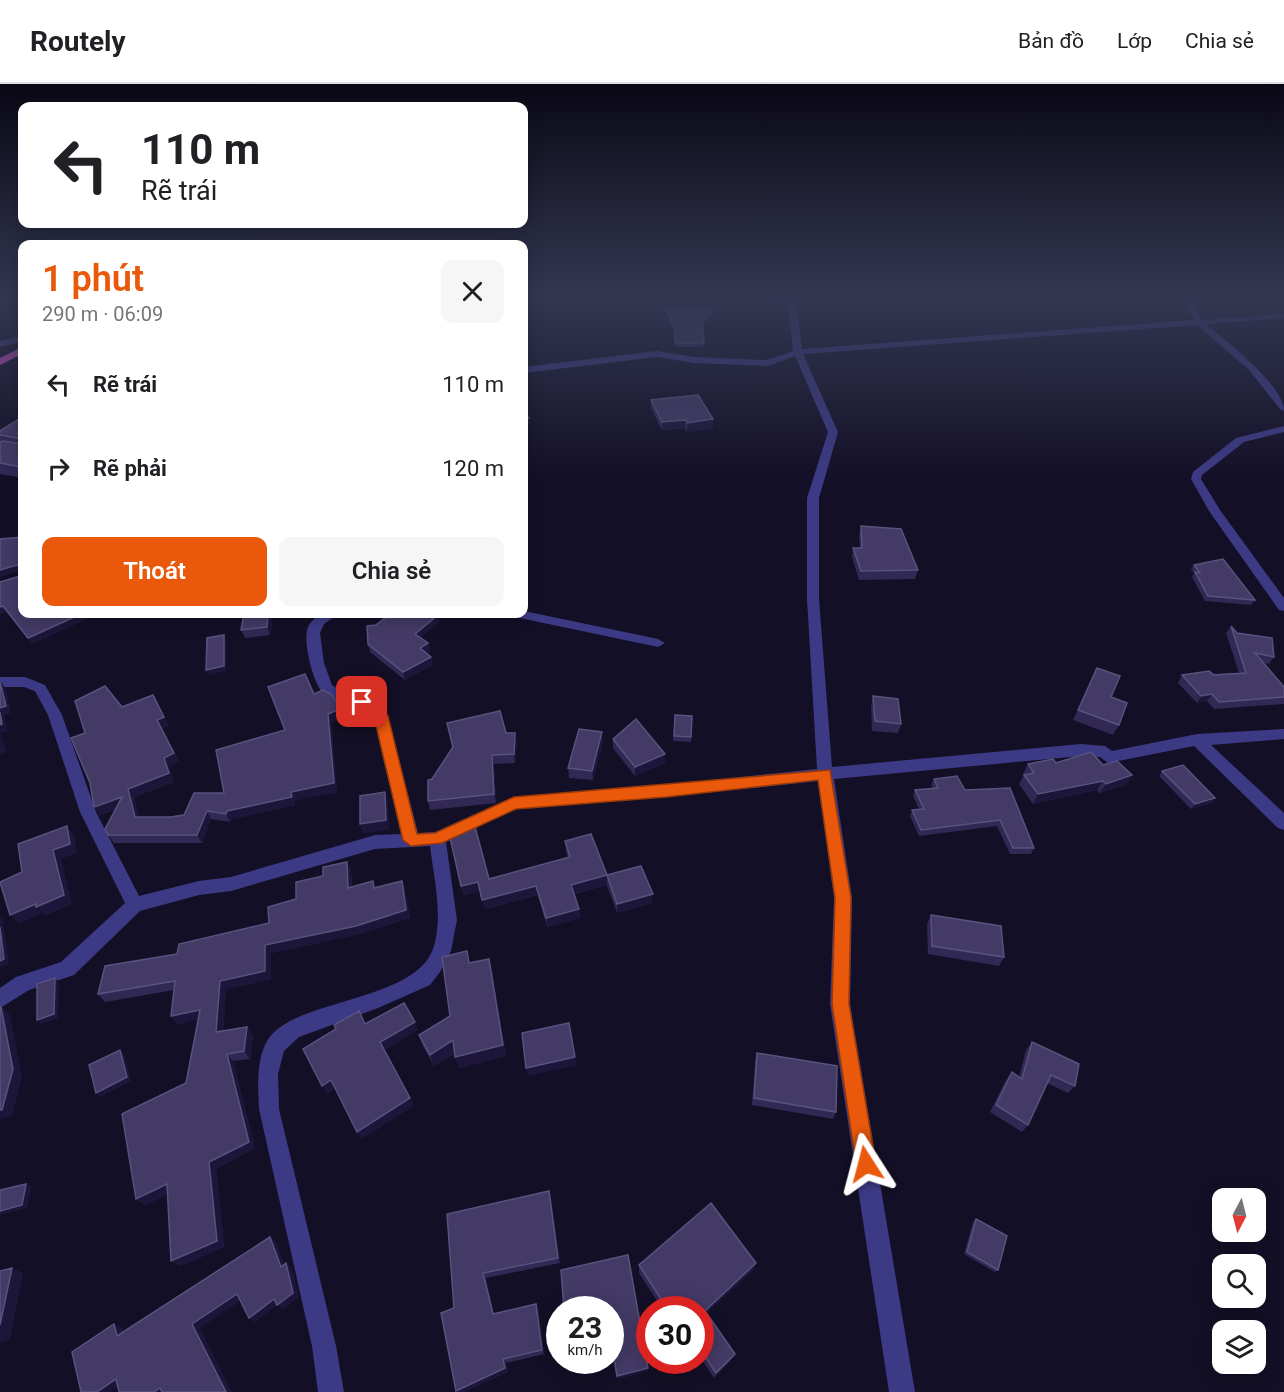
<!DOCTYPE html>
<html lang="vi">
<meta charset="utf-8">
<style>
:root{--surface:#fff;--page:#f6f6f6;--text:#202124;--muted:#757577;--line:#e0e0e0;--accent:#ea580c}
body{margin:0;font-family:Roboto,sans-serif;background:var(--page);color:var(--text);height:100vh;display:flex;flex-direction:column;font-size:22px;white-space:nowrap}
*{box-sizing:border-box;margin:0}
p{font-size:20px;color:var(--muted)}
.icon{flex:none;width:33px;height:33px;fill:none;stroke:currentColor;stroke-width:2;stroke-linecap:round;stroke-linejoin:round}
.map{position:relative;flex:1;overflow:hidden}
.drawer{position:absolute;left:18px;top:156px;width:510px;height:378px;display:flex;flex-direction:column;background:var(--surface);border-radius:12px;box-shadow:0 3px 15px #0003}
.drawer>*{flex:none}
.top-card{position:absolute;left:18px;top:18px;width:510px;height:126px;border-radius:12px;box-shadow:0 3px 15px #0003;background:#fff;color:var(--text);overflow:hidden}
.needle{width:39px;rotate:187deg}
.controls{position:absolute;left:1212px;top:1104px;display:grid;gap:12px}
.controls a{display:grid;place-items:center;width:54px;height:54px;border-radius:12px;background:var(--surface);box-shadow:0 3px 15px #0003;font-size:30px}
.speed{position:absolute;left:546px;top:1212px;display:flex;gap:12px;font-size:30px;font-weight:700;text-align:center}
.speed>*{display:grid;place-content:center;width:78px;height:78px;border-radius:50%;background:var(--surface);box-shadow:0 3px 15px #0003;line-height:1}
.speed small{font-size:15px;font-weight:400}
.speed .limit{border:9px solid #d22;background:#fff;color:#111}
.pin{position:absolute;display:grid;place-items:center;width:51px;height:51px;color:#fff;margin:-26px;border-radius:12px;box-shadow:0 3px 9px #0006}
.me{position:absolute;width:66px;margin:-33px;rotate:351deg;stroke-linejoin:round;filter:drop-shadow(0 0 4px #0008)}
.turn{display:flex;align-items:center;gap:21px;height:126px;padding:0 24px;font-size:27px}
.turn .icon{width:78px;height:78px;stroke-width:2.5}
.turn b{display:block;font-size:42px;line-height:51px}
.round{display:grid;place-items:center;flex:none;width:63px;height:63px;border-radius:12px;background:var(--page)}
.head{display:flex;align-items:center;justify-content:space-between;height:102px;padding:0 24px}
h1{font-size:36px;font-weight:600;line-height:45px;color:var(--accent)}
.cta{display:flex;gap:12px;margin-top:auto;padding:12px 24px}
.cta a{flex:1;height:69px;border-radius:12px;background:var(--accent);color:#fff;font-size:24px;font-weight:600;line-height:69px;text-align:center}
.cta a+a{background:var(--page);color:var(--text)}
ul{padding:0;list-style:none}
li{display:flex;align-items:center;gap:18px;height:84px;padding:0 24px}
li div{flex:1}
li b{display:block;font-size:22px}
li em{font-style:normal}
header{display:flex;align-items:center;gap:36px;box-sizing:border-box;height:84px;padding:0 30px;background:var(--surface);border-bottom:2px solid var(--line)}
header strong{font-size:28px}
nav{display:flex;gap:33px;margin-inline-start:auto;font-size:21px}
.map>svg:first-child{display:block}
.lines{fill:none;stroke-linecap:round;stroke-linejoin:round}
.minor{fill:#3d3a85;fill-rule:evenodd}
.trunk{fill:#e055d1;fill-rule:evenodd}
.wall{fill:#312854}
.shaded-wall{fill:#1d163a}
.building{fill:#433a66;stroke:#5a527e;stroke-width:1.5}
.route{fill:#ea580c;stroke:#983908;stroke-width:1.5}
</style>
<header>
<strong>Routely</strong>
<nav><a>Bản đồ</a><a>Lớp</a><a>Chia sẻ</a></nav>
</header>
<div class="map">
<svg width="1284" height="1308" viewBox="0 0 1284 1308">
<rect width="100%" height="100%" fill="#130f26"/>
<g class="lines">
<g class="minor">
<path d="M 787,213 L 795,213 L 802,265 L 1194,236 L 1183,213 L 1191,213 L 1202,236 L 1284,230 L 1284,234 L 1206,240 C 1226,257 1284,301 1284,327 L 1281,326 L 1248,285 L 1197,241 L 803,270 L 838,348 L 819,414 L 819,515 L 832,683 L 1081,660 L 1105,662 L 1112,667 L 1197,650 L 1284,645 L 1284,655 L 1211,661 L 1284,729 L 1284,746 L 1278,744 L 1194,662 L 1108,679 L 1100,673 L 1081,672 L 834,695 L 852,814 L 850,920 L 915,1308 L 889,1308 L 830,920 L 834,814 L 818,697 L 666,713 L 516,725 L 446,758 L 457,836 L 451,867 L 440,888 L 430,901 L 378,924 L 299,953 L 284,967 L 278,990 L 279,1025 L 336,1262 L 344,1308 L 318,1308 L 312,1262 L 259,1025 C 258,1003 256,977 267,957 C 291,914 418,919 434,862 C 443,830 434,795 430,762 L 375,765 L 231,807 L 199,811 L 140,827 L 74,891 L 29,906 L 0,924 L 0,904 L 16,893 L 61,878 L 125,819 L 80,728 L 48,631 L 35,607 L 24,603 L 0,603 L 0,593 L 25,593 L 45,601 L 62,631 L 96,728 L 139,812 L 199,797 L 231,793 L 375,751 L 401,750 L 374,634 C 361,618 338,623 324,610 C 313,600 304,561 307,547 C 308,539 315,534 321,530 L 338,530 L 324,540 L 320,549 L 324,579 L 332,601 L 346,610 L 375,618 L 388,632 L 418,749 L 435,748 L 514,713 L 666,701 L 817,685 L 807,515 L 807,414 L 828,348 L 795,272 L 768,282 L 694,279 L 657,273 L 524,289 L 524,283 L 657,267 L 694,273 L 767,276 L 793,267 Z"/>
<path d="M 18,253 L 21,254 L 21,258 L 0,263 L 0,257 Z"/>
<path d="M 1284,342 L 1284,348 L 1244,358 L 1202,391 L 1201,395 L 1220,426 L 1284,514 L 1284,527 L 1279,526 L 1209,427 L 1191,395 L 1193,388 L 1236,354 Z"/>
<path d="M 524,527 L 658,555 L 665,559 L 658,563 L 520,534 L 513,530 L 524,530 Z"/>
</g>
<path class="trunk" d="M 22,263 L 22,270 L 0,281 L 0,274 Z"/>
</g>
<g class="wall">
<path d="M 746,213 L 784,213 L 784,216 L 746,214 Z"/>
<path d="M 666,226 L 712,229 L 703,243 L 703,263 L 675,263 L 674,247 L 666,230 Z"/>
<path d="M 651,316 L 713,335 L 713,344 L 687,348 L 685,344 L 662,346 L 651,324 Z"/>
<path d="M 22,333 L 22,394 L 0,390 L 0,347 Z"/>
<path d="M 861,442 L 918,486 L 915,495 L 859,496 L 852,473 L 853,464 L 860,464 L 859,451 Z"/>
<path d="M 1194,481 L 1255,516 L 1251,521 L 1205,517 L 1192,493 L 1194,489 L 1191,485 Z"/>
<path d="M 244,530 L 273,530 L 270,551 L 245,554 L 241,546 Z"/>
<path d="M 438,531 L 439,538 L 420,554 L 428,559 L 430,567 L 426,569 L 431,573 L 432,581 L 405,596 L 370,568 L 368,560 Z"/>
<path d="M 1231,542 L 1237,549 L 1274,573 L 1269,580 L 1263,579 L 1284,603 L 1284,620 L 1214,625 L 1207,617 L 1197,619 L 1178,599 L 1182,591 L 1239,589 L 1226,549 Z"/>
<path d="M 1097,584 L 1111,613 L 1119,641 L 1113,651 L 1073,636 Z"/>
<path d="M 314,610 L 340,625 L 343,634 L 331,638 L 337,708 L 295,716 L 295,721 L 232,735 L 230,738 L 211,735 L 202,759 L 114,759 L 108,751 L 115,726 L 100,731 L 85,649 L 122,623 L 153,611 L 169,642 L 161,644 L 179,677 L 169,682 L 174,698 L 134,713 L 139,733 L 170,733 L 184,731 L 224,709 L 285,646 Z"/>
<path d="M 873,612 L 901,640 L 898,649 L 872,647 L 871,622 Z"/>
<path d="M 675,631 L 692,632 L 691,658 L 673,657 Z"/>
<path d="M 506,649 L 515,649 L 517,658 L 515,679 L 494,680 L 496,719 L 430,726 L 428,717 L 432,695 L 453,663 Z"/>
<path d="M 613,655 L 665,670 L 665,679 L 635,692 L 613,664 Z"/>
<path d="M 603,657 L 593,696 L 569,694 L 568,684 Z"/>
<path d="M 1056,679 L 1103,681 L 1132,691 L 1126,701 L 1100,709 L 1097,706 L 1033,720 L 1019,700 L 1024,691 L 1023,690 L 1028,680 Z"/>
<path d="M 1162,687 L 1215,714 L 1212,719 L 1191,725 L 1159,692 Z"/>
<path d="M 934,695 L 965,706 L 1034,764 L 1031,770 L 1010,770 L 997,742 L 919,752 L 910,732 L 912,726 L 919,725 L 913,712 L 915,706 L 933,704 L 931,701 Z"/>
<path d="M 565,757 L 607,791 L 652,819 L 617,829 L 607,801 L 574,810 L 579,825 L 580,834 L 547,843 L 538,811 L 485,825 L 480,807 L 464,811 L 461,802 L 568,774 L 566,767 Z"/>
<path d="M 347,778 L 351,787 L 352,803 L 373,797 L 375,803 L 402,797 L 405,805 L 410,834 L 359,850 L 271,869 L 271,895 L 226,905 L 223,947 L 253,951 L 250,975 L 233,977 L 255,1064 L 216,1085 L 224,1163 L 180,1182 L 167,1110 L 145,1121 L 136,1115 L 186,999 L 198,935 L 178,940 L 171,932 L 174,906 L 105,918 L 98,910 L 177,870 L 269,839 L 323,792 Z"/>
<path d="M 931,831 L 1004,873 L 999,882 L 928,870 L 927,840 Z"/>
<path d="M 471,879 L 492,887 L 506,972 L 459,984 L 455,969 L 434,982 L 423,962 L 419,951 L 450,932 Z"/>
<path d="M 1032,958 L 1075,1002 L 1068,1009 L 1047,999 L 1028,1041 L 1022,1048 L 990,1028 L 1006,996 L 1012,988 L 1019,993 L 1026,966 Z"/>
<path d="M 757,969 L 836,1028 L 833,1035 L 752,1021 L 755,977 Z"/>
<path d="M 551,1113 L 560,1179 L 486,1194 L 494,1230 L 536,1220 L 538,1224 L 544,1270 L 506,1279 L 508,1288 L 464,1308 L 458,1308 L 454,1224 L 447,1130 Z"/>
<path d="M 976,1135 L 998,1186 L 995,1188 L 964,1170 L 973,1138 Z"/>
<path d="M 628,1171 L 648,1287 L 617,1295 L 606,1222 L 587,1226 L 564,1226 Z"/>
<path d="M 756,1179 L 753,1186 L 707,1229 L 735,1270 L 732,1275 L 714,1294 L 700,1273 L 700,1226 L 663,1226 L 639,1189 L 639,1181 Z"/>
</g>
<g class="shaded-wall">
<path d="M 713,225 L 712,229 L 702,243 L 702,239 Z"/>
<path d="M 526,298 L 526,304 L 524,305 L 524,299 Z"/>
<path d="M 529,334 L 530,340 L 524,341 L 524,335 Z"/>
<path d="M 713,335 L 713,344 L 687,348 L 687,339 Z"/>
<path d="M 686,336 L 685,344 L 662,346 L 662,338 Z"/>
<path d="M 17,481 L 21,487 L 0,493 L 0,486 Z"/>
<path d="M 3,522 L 7,529 L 0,530 L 0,523 Z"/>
<path d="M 81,530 L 99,530 L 32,560 L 28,554 Z"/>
<path d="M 268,530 L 273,530 L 270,551 L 267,543 Z"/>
<path d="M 438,531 L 439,538 L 417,557 L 415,550 Z"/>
<path d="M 224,551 L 226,556 L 226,587 L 208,591 L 206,586 Z"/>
<path d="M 428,559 L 430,567 L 422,572 L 420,564 Z"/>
<path d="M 431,573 L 432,581 L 405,596 L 403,588 Z"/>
<path d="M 1,598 L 6,605 L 11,629 L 4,631 L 8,647 L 1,649 L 6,668 L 0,670 Z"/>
<path d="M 1212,610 L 1207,617 L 1197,619 L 1201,612 Z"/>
<path d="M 153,611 L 169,642 L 161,644 L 179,677 L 169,682 L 174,698 L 134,713 L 141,741 L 135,733 L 128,705 L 164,674 Z"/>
<path d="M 340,625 L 343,634 L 331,638 L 337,708 L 295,716 L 295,721 L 232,735 L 230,738 L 226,730 L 227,727 L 291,708 L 328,630 Z"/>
<path d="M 602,648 L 603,657 L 593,696 L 592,687 Z"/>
<path d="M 515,649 L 517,658 L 515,679 L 514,670 Z"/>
<path d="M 665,670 L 665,679 L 635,692 L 635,683 Z"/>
<path d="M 492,671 L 494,680 L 496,719 L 494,710 Z"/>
<path d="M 1132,691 L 1126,701 L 1100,709 L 1106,700 Z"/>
<path d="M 1103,697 L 1097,706 L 1033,720 L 1038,710 Z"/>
<path d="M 385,708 L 388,717 L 389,745 L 363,750 L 360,740 Z"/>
<path d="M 122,713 L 127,722 L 100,731 L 94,723 Z"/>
<path d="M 1215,714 L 1212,719 L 1191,725 L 1195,720 Z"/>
<path d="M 207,727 L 211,735 L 202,759 L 197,751 Z"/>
<path d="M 67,742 L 74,751 L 77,769 L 61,775 L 72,820 L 45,832 L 42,829 L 19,840 L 10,831 Z"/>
<path d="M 347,778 L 351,787 L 352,813 L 348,804 Z"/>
<path d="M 607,791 L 607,801 L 572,810 L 571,801 Z"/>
<path d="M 402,797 L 405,805 L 410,834 L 359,850 L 271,869 L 271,895 L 226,905 L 223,956 L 216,948 L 220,897 L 265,861 Z"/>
<path d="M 478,798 L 480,807 L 464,811 L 461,802 Z"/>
<path d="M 536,802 L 538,811 L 485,825 L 482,816 Z"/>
<path d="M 653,810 L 652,819 L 617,829 L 617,820 Z"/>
<path d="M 579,825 L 580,834 L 547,843 L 546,834 Z"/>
<path d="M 0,833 L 3,836 L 9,880 L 0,883 Z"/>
<path d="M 489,875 L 492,887 L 506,972 L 459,984 L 455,973 Z"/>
<path d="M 55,894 L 59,898 L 58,934 L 41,940 L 37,936 Z"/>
<path d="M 1,923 L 10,931 L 22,992 L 12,1032 L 0,1035 Z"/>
<path d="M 200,926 L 206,933 L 178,940 L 171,932 Z"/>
<path d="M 415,938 L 418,946 L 385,966 L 380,958 Z"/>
<path d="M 247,943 L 253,951 L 250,975 L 244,967 Z"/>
<path d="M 453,956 L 457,967 L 434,982 L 430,971 Z"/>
<path d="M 120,966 L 124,969 L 131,997 L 100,1013 L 96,1009 Z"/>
<path d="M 227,970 L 233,977 L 255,1064 L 216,1085 L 224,1163 L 180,1182 L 171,1177 L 209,1078 Z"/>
<path d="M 575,973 L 577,981 L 528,992 L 526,984 Z"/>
<path d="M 331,996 L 336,1004 L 328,1010 L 322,1002 Z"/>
<path d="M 410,1014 L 414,1022 L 362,1055 L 357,1048 Z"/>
<path d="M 26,1100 L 32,1103 L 27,1124 L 0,1131 L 0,1127 Z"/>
<path d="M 167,1100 L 174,1106 L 145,1121 L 136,1115 Z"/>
<path d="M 549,1107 L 551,1113 L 560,1179 L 558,1174 Z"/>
<path d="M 270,1153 L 276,1158 L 287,1188 L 281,1183 Z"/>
<path d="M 286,1179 L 292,1184 L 299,1213 L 283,1225 L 277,1221 L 255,1238 L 249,1234 Z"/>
<path d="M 756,1179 L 753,1186 L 703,1233 L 705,1227 Z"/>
<path d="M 12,1184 L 23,1189 L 10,1256 L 0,1259 L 0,1241 Z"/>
<path d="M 483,1189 L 486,1194 L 495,1234 L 493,1230 Z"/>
<path d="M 237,1210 L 243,1215 L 200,1244 L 232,1308 L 226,1308 L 192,1240 Z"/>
<path d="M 536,1220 L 538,1224 L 544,1270 L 542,1266 Z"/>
<path d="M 114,1240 L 123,1244 L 126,1256 L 117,1252 Z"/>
<path d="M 735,1270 L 732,1275 L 714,1294 L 716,1289 Z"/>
<path d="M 503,1275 L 506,1279 L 508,1288 L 464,1308 L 458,1308 L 456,1307 Z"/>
<path d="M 648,1284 L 648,1287 L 617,1295 L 617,1292 Z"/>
<path d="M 116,1295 L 125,1298 L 110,1308 L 97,1308 Z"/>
<path d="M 160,1304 L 166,1308 L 154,1308 Z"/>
</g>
<g class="building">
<path d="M 713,225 L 702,239 L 704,259 L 675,259 L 675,243 L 666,226 Z"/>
<path d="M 698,311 L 713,335 L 687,339 L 686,336 L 662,338 L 651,316 Z"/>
<path d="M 524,328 L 529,334 L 524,335 Z"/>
<path d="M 22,333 L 22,355 L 0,351 L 0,347 Z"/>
<path d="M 3,357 L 22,360 L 22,383 L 0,379 L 0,358 Z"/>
<path d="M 861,442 L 901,445 L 918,486 L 861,487 L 853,464 L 862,464 Z"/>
<path d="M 22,453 L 22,530 L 81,530 L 28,554 L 3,522 L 0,523 L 0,498 L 20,492 L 20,483 L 17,481 L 0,486 L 0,455 Z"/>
<path d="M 1223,475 L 1255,516 L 1208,512 L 1195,488 L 1200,489 L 1194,481 Z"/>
<path d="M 244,530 L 268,530 L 267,543 L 241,546 Z"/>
<path d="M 390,530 L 435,530 L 438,531 L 415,550 L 428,559 L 420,564 L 431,573 L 403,588 L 368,560 L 367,542 L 376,541 Z"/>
<path d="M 1231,542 L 1237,549 L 1272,554 L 1274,573 L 1255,569 L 1284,603 L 1284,613 L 1219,618 L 1212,610 L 1201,612 L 1182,591 L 1209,587 L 1214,591 L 1246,589 Z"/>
<path d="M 224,551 L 224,582 L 206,586 L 207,554 Z"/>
<path d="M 1097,584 L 1120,592 L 1111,613 L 1127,619 L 1119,641 L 1078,626 Z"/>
<path d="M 305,590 L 314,610 L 323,606 L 332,611 L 340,625 L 328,630 L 334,699 L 291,708 L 292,713 L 227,727 L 226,730 L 207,727 L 197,751 L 108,751 L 105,745 L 122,713 L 94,723 L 90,699 L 71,654 L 85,649 L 75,617 L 105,602 L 122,623 L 153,611 L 164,633 L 157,636 L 174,669 L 164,674 L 169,689 L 128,705 L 135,733 L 170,733 L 184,731 L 194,709 L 224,709 L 216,666 L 285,646 L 268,603 Z"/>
<path d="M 0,598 L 6,622 L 0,624 Z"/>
<path d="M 873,612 L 898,615 L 901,640 L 875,637 Z"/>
<path d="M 500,627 L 506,649 L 515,649 L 514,670 L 492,671 L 494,710 L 428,717 L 428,696 L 432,695 L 453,663 L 447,639 Z"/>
<path d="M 0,628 L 2,640 L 0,641 Z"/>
<path d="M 675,631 L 692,632 L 691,653 L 674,652 Z"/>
<path d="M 636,635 L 665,670 L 635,683 L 613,655 Z"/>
<path d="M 579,645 L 602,648 L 592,687 L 568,684 Z"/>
<path d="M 1091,668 L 1103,681 L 1117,677 L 1132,691 L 1106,700 L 1103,697 L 1038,710 L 1024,691 L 1034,689 L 1028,680 L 1053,675 L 1056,679 Z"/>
<path d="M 1183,681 L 1215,714 L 1195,720 L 1162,687 Z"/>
<path d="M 957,692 L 965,706 L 1010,704 L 1034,764 L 1013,764 L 1000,736 L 921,746 L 912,726 L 924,725 L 915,706 L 938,704 L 934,695 Z"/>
<path d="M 385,708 L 386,736 L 360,740 L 360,712 Z"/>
<path d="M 474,739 L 489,795 L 570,773 L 565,757 L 591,750 L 607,791 L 571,801 L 579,825 L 546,834 L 536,802 L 482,816 L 478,798 L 461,802 L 449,749 Z"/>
<path d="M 67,742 L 70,760 L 53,766 L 64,811 L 36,823 L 36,820 L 10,831 L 0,798 L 22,788 L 18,760 Z"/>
<path d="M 347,778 L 348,804 L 373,797 L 374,804 L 402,797 L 406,826 L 356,842 L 265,861 L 265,887 L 220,897 L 216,948 L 247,943 L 244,967 L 227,970 L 249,1058 L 209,1078 L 217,1157 L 171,1177 L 167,1100 L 136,1115 L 122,1030 L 186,999 L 200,926 L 171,932 L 175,897 L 98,910 L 105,882 L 177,870 L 179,860 L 269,839 L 268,823 L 296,815 L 296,798 L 323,792 L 323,783 Z"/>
<path d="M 641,782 L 653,810 L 617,820 L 607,791 Z"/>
<path d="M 931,831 L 1001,842 L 1004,873 L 932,862 Z"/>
<path d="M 0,843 L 4,875 L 0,877 Z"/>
<path d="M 467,867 L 469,879 L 489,875 L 503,961 L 455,973 L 453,956 L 430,971 L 419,951 L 450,932 L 442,873 Z"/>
<path d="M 55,894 L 54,930 L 37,936 L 37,900 Z"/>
<path d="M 404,919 L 415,938 L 380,958 L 410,1014 L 357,1048 L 331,996 L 322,1002 L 303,965 L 336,945 L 334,941 L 359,927 L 365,940 Z"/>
<path d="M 1,923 L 13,985 L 2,1026 L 0,1026 L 0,924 Z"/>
<path d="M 569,939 L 575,973 L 526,984 L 522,949 Z"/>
<path d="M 1032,958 L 1079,980 L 1075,1002 L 1051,991 L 1028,1041 L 996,1021 L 1012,988 L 1022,995 Z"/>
<path d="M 120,966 L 127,993 L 96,1009 L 89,981 Z"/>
<path d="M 757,969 L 837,982 L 836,1028 L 754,1014 Z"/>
<path d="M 26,1100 L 22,1121 L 0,1127 L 0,1106 Z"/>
<path d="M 549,1107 L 558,1174 L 483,1189 L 493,1230 L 536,1220 L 542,1266 L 503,1275 L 505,1284 L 456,1307 L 441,1229 L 454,1224 L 447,1130 Z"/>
<path d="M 711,1119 L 756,1179 L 705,1227 L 735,1270 L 716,1289 L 700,1265 L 700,1226 L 668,1226 L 639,1181 Z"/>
<path d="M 976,1135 L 1007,1152 L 998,1186 L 967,1168 Z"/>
<path d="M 270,1153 L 281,1183 L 286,1179 L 293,1209 L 277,1221 L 274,1215 L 249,1234 L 237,1210 L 192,1240 L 226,1308 L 162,1308 L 160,1304 L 154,1308 L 119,1308 L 116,1295 L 97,1308 L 81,1308 L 72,1268 L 114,1240 L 117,1252 Z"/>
<path d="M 628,1171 L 648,1284 L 617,1292 L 610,1251 L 610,1226 L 607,1226 L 606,1218 L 564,1226 L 561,1186 Z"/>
<path d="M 12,1184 L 0,1241 L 0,1187 Z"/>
</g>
<linearGradient id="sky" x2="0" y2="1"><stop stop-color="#0a0815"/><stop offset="0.54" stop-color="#333752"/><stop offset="1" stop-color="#333752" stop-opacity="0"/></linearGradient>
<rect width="1284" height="396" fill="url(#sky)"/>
<path class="route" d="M 362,614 L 381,622 L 388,632 L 417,750 L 435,749 L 514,713 L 830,686 L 851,814 L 849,920 L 876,1080 L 873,1087 L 866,1090 L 859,1087 L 856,1080 L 832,920 L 835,814 L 818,696 L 666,713 L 516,725 L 442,759 L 411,762 L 403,756 L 374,633 L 355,618 Z"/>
</svg>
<div class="controls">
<a><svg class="needle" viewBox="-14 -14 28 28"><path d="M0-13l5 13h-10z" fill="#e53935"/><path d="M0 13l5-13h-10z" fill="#757577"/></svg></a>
<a><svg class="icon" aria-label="search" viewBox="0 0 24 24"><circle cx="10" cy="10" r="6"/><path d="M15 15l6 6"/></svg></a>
<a><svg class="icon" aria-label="layers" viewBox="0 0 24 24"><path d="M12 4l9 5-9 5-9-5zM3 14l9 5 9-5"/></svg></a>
</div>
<div class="speed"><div>23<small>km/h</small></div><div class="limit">30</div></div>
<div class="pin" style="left:362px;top:618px;background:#d93025"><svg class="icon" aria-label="arrive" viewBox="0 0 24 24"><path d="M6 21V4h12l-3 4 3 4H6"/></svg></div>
<svg class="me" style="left:866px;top:1080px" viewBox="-20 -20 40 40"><path d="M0-17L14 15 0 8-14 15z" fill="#ea580c" stroke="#fff" stroke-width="4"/></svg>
<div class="top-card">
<div class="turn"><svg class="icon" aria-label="left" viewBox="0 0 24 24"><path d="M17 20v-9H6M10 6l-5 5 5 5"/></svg><div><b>110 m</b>Rẽ trái</div></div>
</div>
<section class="drawer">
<div class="head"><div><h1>1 phút</h1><p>290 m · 06:09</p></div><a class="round"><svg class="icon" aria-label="close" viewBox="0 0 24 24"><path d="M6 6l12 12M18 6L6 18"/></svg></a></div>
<ul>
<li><svg class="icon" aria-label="left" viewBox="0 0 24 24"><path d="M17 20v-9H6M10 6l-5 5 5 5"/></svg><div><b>Rẽ trái</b></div><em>110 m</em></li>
<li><svg class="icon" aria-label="right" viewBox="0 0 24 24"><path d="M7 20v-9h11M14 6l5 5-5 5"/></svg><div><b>Rẽ phải</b></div><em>120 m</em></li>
</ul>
<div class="cta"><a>Thoát</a><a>Chia sẻ</a></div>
</section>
</div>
